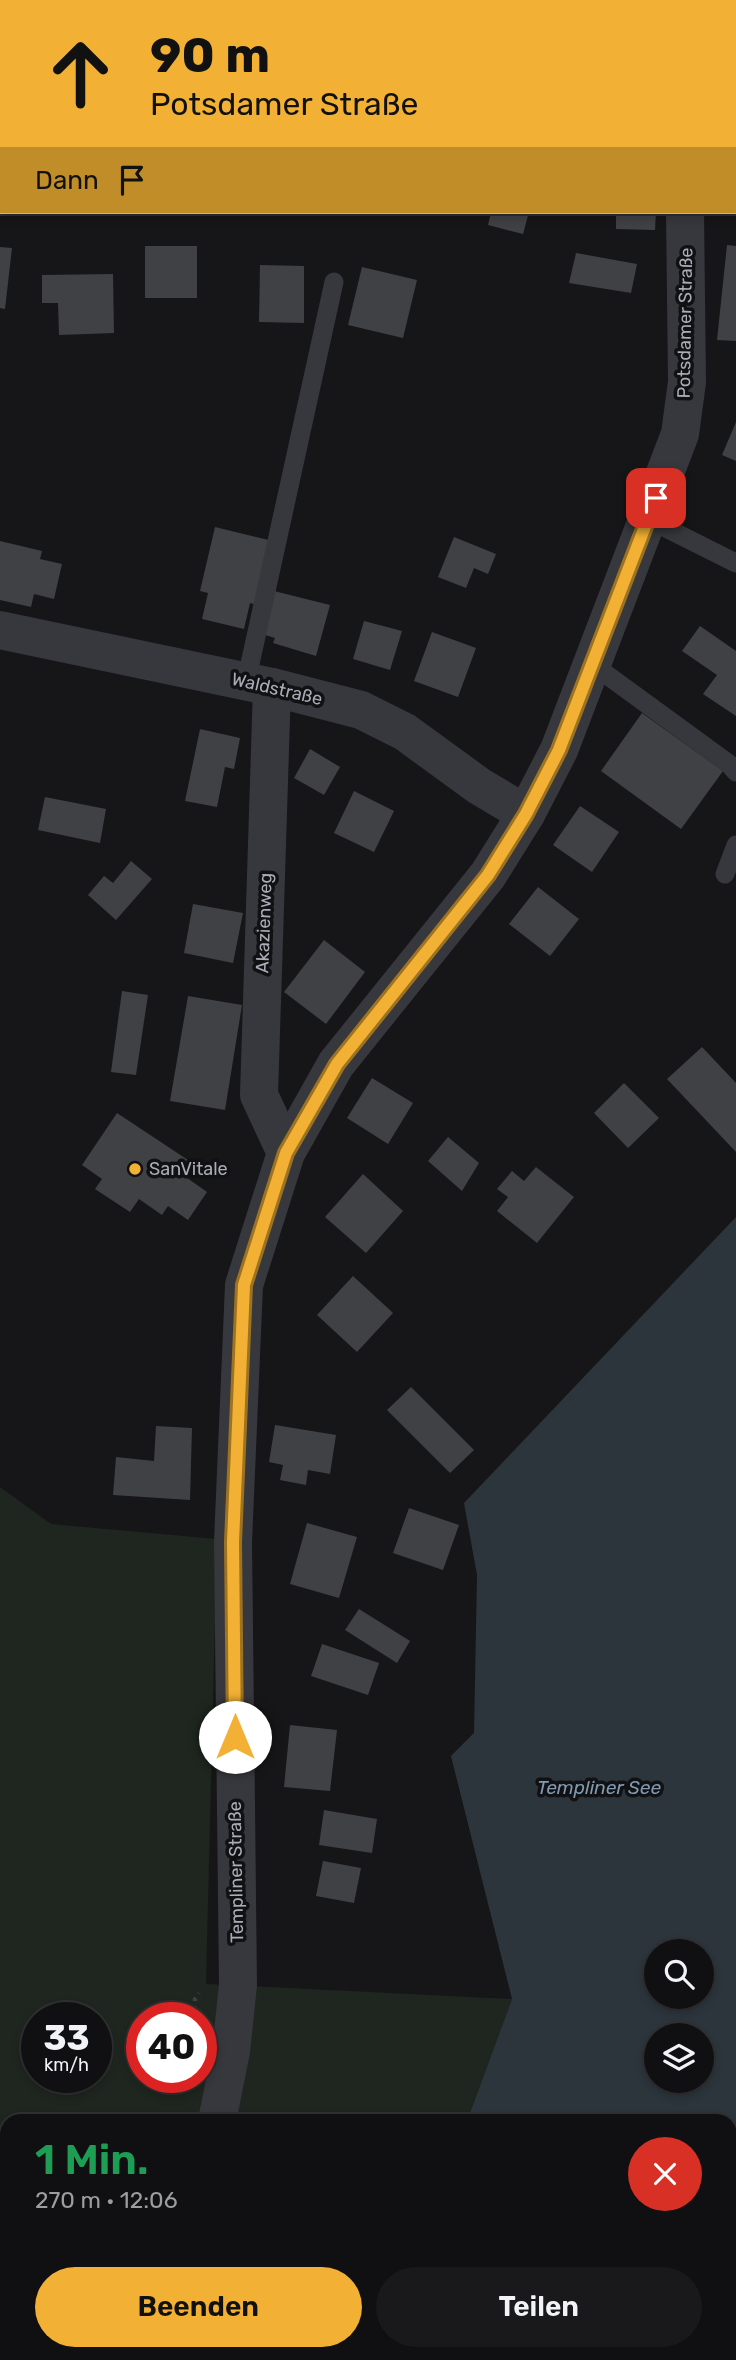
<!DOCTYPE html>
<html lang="de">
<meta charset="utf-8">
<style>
:root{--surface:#101012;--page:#19191b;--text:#f1f3f6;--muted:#9c9d9f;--line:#303032;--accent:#f2b134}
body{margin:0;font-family:Rubik,sans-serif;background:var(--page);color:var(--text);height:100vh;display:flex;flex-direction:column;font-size:26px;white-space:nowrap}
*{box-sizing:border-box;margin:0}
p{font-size:23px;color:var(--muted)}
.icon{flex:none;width:38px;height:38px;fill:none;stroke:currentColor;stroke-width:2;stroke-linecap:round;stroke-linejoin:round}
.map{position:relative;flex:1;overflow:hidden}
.side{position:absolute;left:0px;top:2114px;width:737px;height:247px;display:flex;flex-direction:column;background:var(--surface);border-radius:21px 21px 0 0;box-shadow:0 4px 10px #0003,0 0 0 2px var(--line)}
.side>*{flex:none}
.banner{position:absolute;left:0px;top:0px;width:737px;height:214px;box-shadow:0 4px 10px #0003,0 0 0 2px var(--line);background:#f2b134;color:#111;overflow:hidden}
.buttons{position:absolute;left:644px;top:1939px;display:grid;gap:14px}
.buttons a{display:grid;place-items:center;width:70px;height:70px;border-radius:50%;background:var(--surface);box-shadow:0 4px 10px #0003,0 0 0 2px var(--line);font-size:35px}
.speed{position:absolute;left:21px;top:2002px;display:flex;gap:14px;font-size:35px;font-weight:700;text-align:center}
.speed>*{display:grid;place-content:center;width:91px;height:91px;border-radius:50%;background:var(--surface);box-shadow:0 4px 10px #0003,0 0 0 2px var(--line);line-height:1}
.speed small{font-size:18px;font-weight:400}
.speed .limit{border:10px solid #d22;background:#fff;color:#111}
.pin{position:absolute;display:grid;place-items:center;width:60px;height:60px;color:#fff;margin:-30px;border-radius:14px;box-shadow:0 4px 10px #0006}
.me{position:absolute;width:77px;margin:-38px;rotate:0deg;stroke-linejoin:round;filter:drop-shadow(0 0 5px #0008)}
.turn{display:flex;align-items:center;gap:24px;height:147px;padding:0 35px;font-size:32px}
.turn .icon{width:91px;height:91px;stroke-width:2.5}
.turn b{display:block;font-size:49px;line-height:60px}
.then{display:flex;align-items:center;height:66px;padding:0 35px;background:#0003;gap:14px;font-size:26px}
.round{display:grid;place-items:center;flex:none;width:74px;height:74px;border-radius:37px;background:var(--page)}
.head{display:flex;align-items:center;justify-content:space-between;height:119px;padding:0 35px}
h1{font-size:42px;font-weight:600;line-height:52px;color:#1e9e55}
.button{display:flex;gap:14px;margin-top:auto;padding:14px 35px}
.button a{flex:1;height:80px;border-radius:42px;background:var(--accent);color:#111;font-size:28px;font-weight:600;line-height:80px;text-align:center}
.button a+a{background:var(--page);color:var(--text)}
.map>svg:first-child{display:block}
.green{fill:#1e261f;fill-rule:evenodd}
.water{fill:#2c353c;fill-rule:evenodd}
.building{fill:#404145}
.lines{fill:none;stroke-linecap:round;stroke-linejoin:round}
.path{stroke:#3d3f44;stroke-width:4.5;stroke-dasharray:3.5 5;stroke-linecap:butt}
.service{stroke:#37383d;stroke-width:19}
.minor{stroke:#37383d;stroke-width:38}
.tertiary{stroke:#37383d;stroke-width:38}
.route-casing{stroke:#9d7322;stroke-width:18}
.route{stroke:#f2b134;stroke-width:12}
.poi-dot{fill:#f2b134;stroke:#111113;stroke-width:2.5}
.labels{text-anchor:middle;stroke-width:7;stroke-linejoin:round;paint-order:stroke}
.street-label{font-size:18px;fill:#a8adb8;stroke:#111113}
.poi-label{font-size:18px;fill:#a8adb8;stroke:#111113;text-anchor:start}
.water-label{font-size:19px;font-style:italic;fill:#7f9bb3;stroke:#111113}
</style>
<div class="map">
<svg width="736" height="2360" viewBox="0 0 736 2360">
<rect width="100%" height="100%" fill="#161618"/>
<path class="green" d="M 0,1487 L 51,1524 L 217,1539 L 206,1984 L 512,1999 L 467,2121 L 7,2121 L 7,2354 L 446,2354 L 446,2360 L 0,2360 ZM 37,2018 L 96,2018 L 96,2077 L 37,2077 ZM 142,2018 L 201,2018 L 201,2077 L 142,2077 Z"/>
<path class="water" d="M 736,1217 L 736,2360 L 446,2360 L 446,2354 L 730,2354 L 730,2121 L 467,2121 L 512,1999 L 451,1756 L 474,1733 L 477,1575 L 464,1503 ZM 656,1951 L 702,1951 L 702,1997 L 656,1997 ZM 656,2035 L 702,2035 L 702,2081 L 656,2081 Z"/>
<g class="building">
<path d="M 491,212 L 529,212 L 523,234 L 488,225 Z"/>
<path d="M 616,212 L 656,212 L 655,230 L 616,229 Z"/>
<path d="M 727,245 L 736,246 L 736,341 L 717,340 Z"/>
<rect x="145" y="246" width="52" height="52"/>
<path d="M 0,247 L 12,248 L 5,309 L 0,308 Z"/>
<path d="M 576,253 L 637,264 L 631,293 L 569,283 Z"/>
<path d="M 260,265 L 304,266 L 304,323 L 259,322 Z"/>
<path d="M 362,267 L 417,280 L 403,338 L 348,325 Z"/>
<path d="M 113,274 L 114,333 L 59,335 L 58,303 L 42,303 L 42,275 Z"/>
<path d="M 736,422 L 736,461 L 722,455 Z"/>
<path d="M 215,527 L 273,541 L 257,605 L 250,603 L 244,629 L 202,619 L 208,593 L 200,591 Z"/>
<path d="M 454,537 L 496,554 L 488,574 L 474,568 L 466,588 L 438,577 Z"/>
<path d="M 0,541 L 42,551 L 40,559 L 62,564 L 54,599 L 34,594 L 31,607 L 0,600 Z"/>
<path d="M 274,591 L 330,605 L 316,656 L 273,643 L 275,638 L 262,634 Z"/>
<path d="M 364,621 L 402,631 L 390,670 L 353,659 Z"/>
<path d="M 700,626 L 736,651 L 736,716 L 703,694 L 717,675 L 682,651 Z"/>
<path d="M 432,632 L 476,648 L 458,697 L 414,681 Z"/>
<path d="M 642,713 L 723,771 L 681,829 L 601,771 Z"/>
<path d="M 200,729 L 240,738 L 234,769 L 225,767 L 217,807 L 185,801 Z"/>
<path d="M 310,749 L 340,767 L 324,795 L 294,778 Z"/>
<path d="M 354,791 L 394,811 L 374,852 L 334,833 Z"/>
<path d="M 45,797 L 106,809 L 100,843 L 38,830 Z"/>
<path d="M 580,806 L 619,832 L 592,872 L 553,845 Z"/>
<path d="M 131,861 L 152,879 L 116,920 L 88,895 L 104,876 L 113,883 Z"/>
<path d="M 538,887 L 579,919 L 550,956 L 509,924 Z"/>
<path d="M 193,904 L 243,913 L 233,963 L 184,953 Z"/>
<path d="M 324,940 L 365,972 L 326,1024 L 284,992 Z"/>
<path d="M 122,991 L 148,995 L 136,1075 L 111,1072 Z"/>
<path d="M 188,996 L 242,1005 L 225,1110 L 170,1101 Z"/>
<path d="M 702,1047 L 736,1083 L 736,1152 L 667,1079 Z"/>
<path d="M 372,1078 L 413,1103 L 388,1144 L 347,1118 Z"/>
<path d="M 624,1083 L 659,1118 L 628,1148 L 594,1113 Z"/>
<path d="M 117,1113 L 188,1160 L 180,1173 L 207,1192 L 188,1220 L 168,1206 L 162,1215 L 139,1199 L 130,1212 L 95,1189 L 102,1179 L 82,1165 Z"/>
<path d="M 448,1137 L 479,1163 L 462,1191 L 428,1161 Z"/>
<path d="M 536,1167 L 574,1197 L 537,1243 L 497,1211 L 508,1197 L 497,1189 L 512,1171 L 524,1181 Z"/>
<path d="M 363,1174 L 403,1211 L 366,1253 L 325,1217 Z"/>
<path d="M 353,1276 L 393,1313 L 357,1352 L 317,1315 Z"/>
<path d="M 411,1387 L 474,1450 L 450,1473 L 387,1410 Z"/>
<path d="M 275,1425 L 336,1435 L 330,1474 L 308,1470 L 306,1485 L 280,1480 L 283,1465 L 269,1462 Z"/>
<path d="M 156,1426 L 192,1428 L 190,1500 L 113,1495 L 116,1457 L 154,1461 Z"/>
<path d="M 409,1508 L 459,1525 L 443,1570 L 393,1553 Z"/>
<path d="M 307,1523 L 357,1537 L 339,1598 L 290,1584 Z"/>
<path d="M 359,1609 L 410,1641 L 397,1663 L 345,1630 Z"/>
<path d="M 322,1644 L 379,1663 L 368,1695 L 311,1676 Z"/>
<path d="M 290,1725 L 337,1730 L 330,1791 L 284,1787 Z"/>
<path d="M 324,1810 L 377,1819 L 372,1853 L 319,1845 Z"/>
<path d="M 323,1861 L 361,1868 L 354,1903 L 316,1896 Z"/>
</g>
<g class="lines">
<path class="path" d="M 194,2018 L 195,1999 L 199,1993"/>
<g class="service">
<path d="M 186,2 L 186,0"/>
<path d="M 648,519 L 736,563"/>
<path d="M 592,664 L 729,764 L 736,772"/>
<path d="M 246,682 L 334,282"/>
<path d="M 725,874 L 736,845"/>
</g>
<g class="minor">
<path d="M 0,630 L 272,687 L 361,710 L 405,732 L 479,786 L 526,814"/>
<path d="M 272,687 L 259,1095 L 286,1153"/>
</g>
<g class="tertiary">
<path d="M 683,0 L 683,2"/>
<path d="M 217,2121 L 231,2051 L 238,1985 L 233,1542 L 244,1285 L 286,1153 L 336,1064 L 488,875 L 526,814 L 559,750 L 680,434 L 687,382 L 685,212"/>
<path d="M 188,2360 L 189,2354"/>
</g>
</g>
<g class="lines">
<g class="route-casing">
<path id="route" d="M 235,1737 L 233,1542 L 244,1285 L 286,1153 L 337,1064 L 488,875 L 526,814 L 559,750 L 656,498"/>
</g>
<use href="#route" class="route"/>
</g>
<circle class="poi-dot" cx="135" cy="1169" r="7"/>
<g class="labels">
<g class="street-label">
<text transform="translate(685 323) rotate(-89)" y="6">Potsdamer Straße</text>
<text transform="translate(277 689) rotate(13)" y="6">Waldstraße</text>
<text transform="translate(264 923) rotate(-88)" y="6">Akazienweg</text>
<text transform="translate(236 1872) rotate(-91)" y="6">Templiner Straße</text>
</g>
<g class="poi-label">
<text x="149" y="1175">SanVitale</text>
</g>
<g class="water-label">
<text x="599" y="1794">Templiner See</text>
</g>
</g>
</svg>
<div class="buttons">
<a><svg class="icon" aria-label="search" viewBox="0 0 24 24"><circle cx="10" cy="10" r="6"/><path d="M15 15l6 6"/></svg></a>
<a><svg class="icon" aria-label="layers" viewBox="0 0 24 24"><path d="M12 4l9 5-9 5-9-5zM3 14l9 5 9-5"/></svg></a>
</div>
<div class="speed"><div>33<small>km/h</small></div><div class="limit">40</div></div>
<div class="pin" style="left:656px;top:498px;background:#d93025"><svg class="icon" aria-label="arrive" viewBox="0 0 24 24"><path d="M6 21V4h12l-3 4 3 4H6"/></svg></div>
<svg class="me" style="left:235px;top:1737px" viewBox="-20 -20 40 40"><circle r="19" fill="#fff"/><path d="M0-13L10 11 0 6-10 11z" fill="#f2b134"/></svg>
<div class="banner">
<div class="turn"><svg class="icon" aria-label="ahead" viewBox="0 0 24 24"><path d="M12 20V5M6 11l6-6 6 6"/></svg><div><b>90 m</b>Potsdamer Straße</div></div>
<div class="then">Dann<svg class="icon" aria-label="arrive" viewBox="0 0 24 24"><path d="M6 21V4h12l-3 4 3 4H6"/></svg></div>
</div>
<section class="side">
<div class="head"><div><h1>1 Min.</h1><p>270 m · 12:06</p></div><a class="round" style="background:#d93025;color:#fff"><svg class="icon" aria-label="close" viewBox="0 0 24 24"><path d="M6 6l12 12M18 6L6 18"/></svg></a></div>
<div class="button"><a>Beenden</a><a>Teilen</a></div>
</section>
</div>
